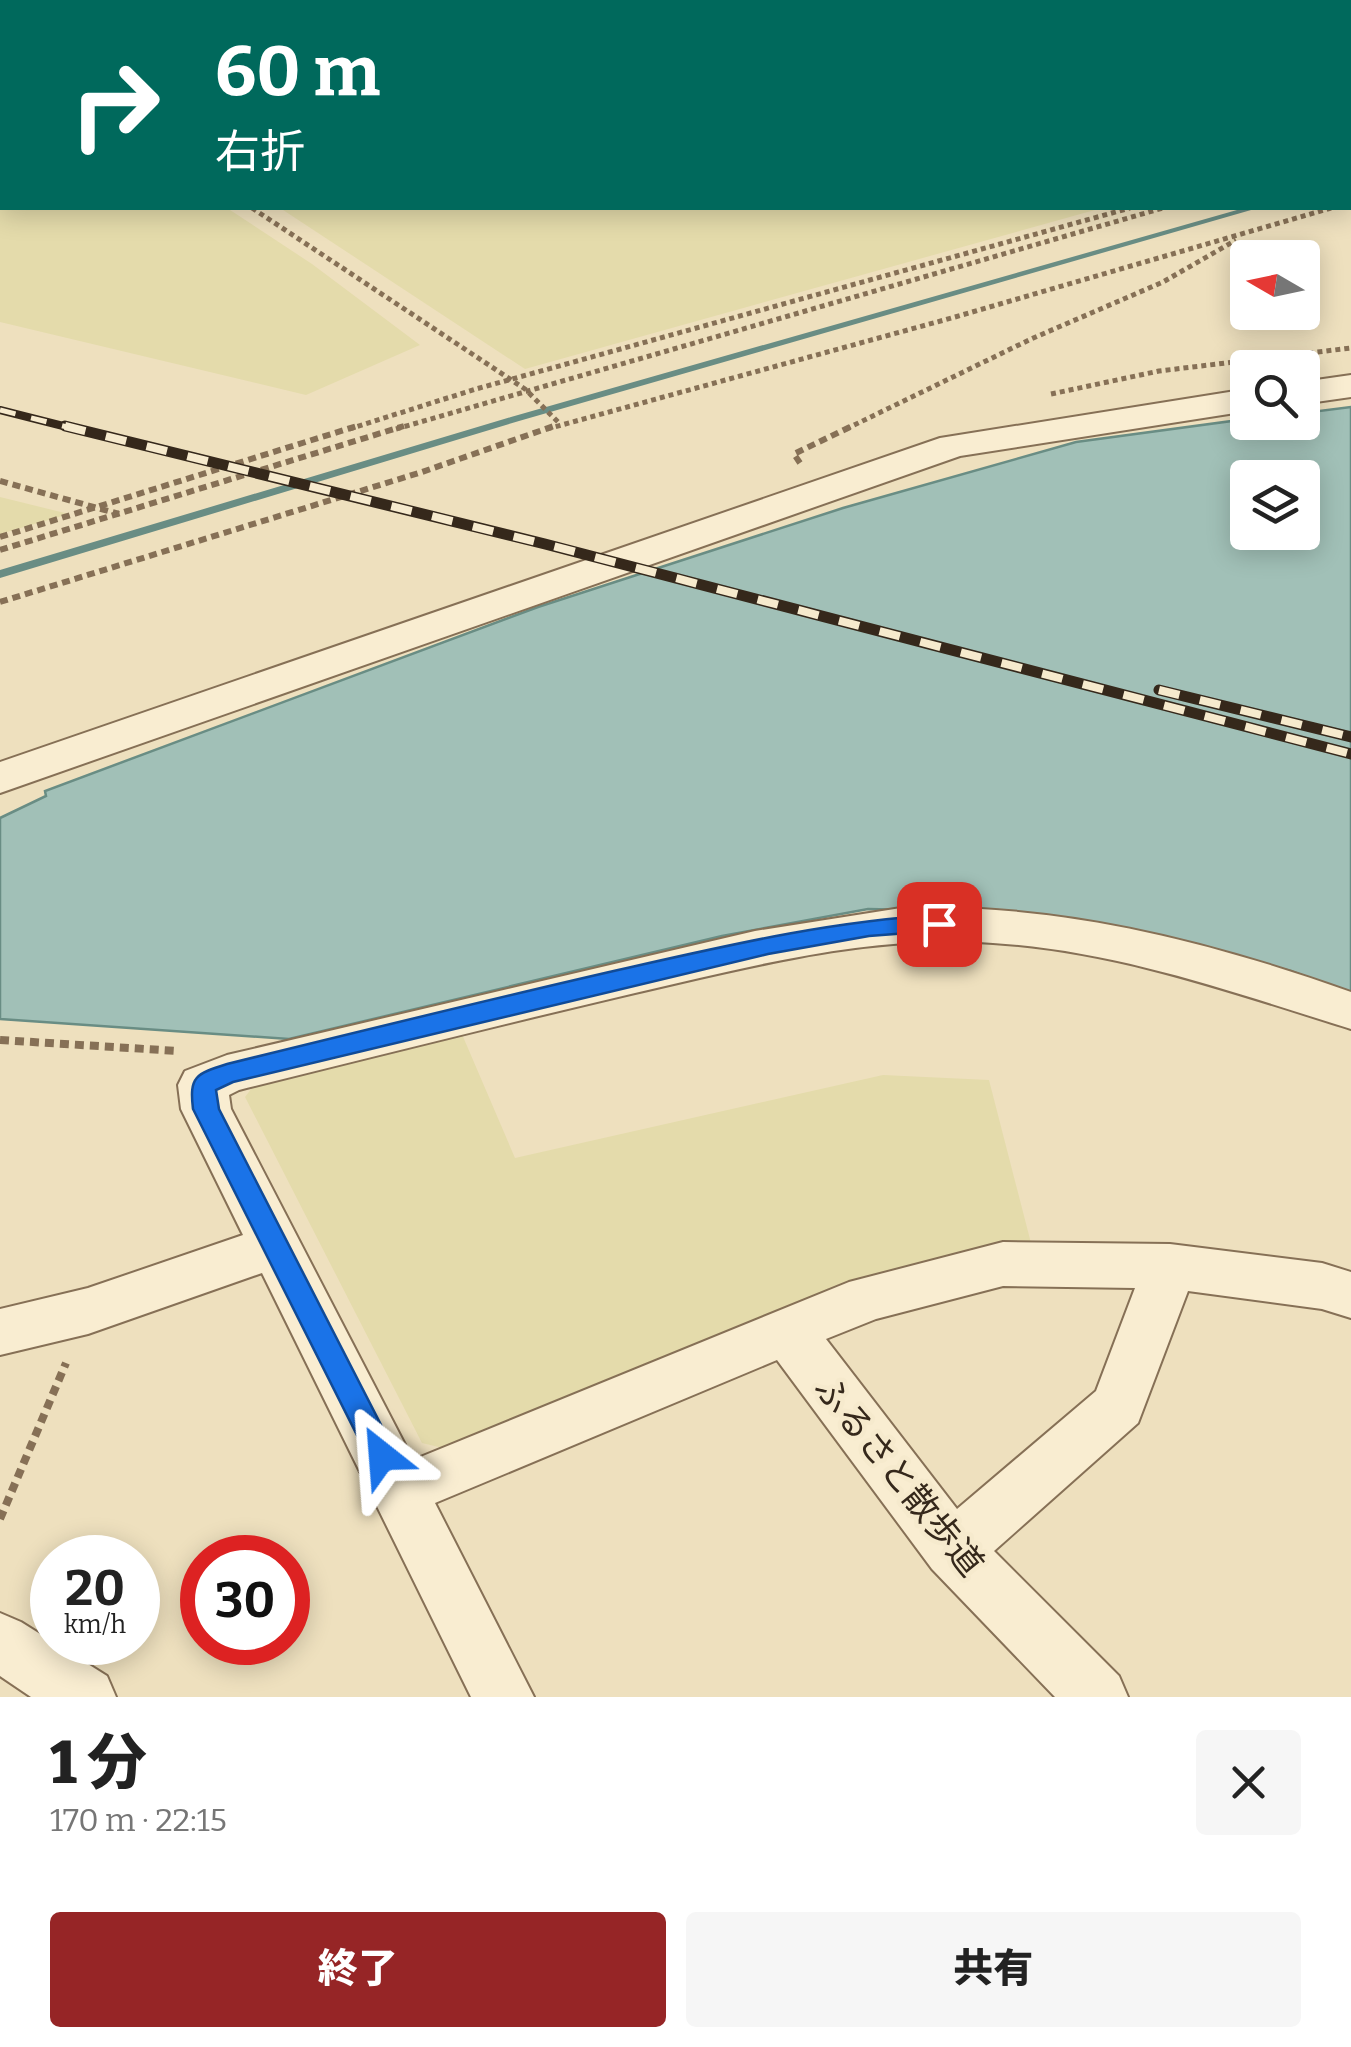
<!DOCTYPE html>
<html lang="ja">
<meta charset="utf-8">
<style>
:root{--surface:#fff;--page:#f6f6f6;--text:#222;--muted:#767676;--accent:#962526}
body{margin:0;font-family:Bitter,"Noto Sans JP",serif;background:var(--page);color:var(--text);height:100vh;display:flex;flex-direction:column;font-size:38px;white-space:nowrap}
*{box-sizing:border-box;margin:0}
p{font-size:32px;color:var(--muted)}
.icon{flex:none;width:55px;height:55px;fill:none;stroke:currentColor;stroke-width:2;stroke-linecap:round;stroke-linejoin:round}
.map{position:relative;height:1697px;overflow:hidden}
.sheet{display:flex;flex-direction:column;background:var(--surface);flex:1}
.sheet>*{flex:none}
.guide{position:absolute;left:0px;top:0px;width:1352px;height:210px;box-shadow:0 5px 25px #0003;background:#00695c;color:#fff;overflow:hidden}
.needle{width:65px;rotate:279deg}
.fabs{position:absolute;left:1230px;top:240px;display:grid;gap:20px}
.fabs a{display:grid;place-items:center;width:90px;height:90px;border-radius:10px;background:var(--surface);box-shadow:0 5px 25px #0003;font-size:50px}
.speed{position:absolute;left:30px;top:1535px;display:flex;gap:20px;font-size:50px;font-weight:700;text-align:center}
.speed>*{display:grid;place-content:center;width:130px;height:130px;border-radius:50%;background:var(--surface);box-shadow:0 5px 25px #0003;line-height:1}
.speed small{font-size:25px;font-weight:400}
.speed .limit{border:15px solid #d22;background:#fff;color:#111}
.pin{position:absolute;display:grid;place-items:center;width:85px;height:85px;color:#fff;margin:-42px;border-radius:20px;box-shadow:0 5px 15px #0006}
.me{position:absolute;width:110px;margin:-55px;rotate:332deg;stroke-linejoin:round;filter:drop-shadow(0 0 8px #0008)}
.turn{display:flex;align-items:center;gap:35px;height:210px;padding:0 50px;font-size:45px}
.turn .icon{width:130px;height:130px;stroke-width:2.5}
.turn b{display:block;font-size:70px;line-height:85px}
.round{display:grid;place-items:center;flex:none;width:105px;height:105px;border-radius:10px;background:var(--page)}
.head{display:flex;align-items:center;justify-content:space-between;height:170px;padding:0 50px}
h1{font-size:60px;font-weight:800;line-height:75px}
.button{display:flex;gap:20px;margin-top:auto;padding:20px 50px}
.button a{flex:1;height:115px;border-radius:10px;background:var(--accent);color:#fff;font-size:40px;font-weight:800;line-height:115px;text-align:center}
.button a+a{background:var(--page);color:var(--text)}
.map>svg:first-child{display:block}
.farmland{fill:#e4dbab}
.water{fill:#a1c0b7;stroke:#698d84;stroke-width:2.5;fill-rule:evenodd}
.lines{fill:none;stroke-linecap:round;stroke-linejoin:round}
.stream{fill:#698d84;fill-rule:evenodd}
.minor-casing{stroke:#867056;stroke-width:4}
.path-far2{stroke:#867056;stroke-width:5;stroke-dasharray:5 4;stroke-linecap:butt}
.path-far1{stroke:#867056;stroke-width:6;stroke-dasharray:8 5;stroke-linecap:butt}
.path{stroke:#867056;stroke-width:8;stroke-dasharray:9 6;stroke-linecap:butt}
.minor{fill:#f9edd1;fill-rule:evenodd}
.rail-far1-casing{stroke:#35281b;stroke-width:8}
.rail-casing{stroke:#35281b;stroke-width:11}
.rail-far1{stroke:#f6eacd;stroke-width:5;stroke-dasharray:16;stroke-linecap:butt}
.rail{stroke:#f6eacd;stroke-width:8;stroke-dasharray:21;stroke-linecap:butt}
.route{fill:#1a73e8;stroke:#114b97;stroke-width:2.5}
.labels{text-anchor:middle;stroke-width:9;stroke-linejoin:round;paint-order:stroke}
.near-street-label{font-size:35px;fill:#35281b;stroke:#f6eacd}
</style>
<div class="map">
<svg width="1351" height="1697" viewBox="0 0 1351 1697">
<rect width="100%" height="100%" fill="#eee0be"/>
<g class="farmland">
<path d="M 0,0 L 1246,0 L 1252,2 L 2,2 L 2,24 Z"/>
<path d="M 0,56 L 2,208 L 227,208 L 312,264 L 420,345 L 306,395 L 0,322 Z"/>
<path d="M 280,208 L 1102,208 L 525,369 Z"/>
<path d="M 0,497 L 69,514 L 0,534 Z"/>
<path d="M 461,1032 L 515,1158 L 883,1075 L 989,1080 L 1032,1247 L 447,1449 L 422,1443 L 245,1097 L 258,1080 Z"/>
</g>
<path class="water" d="M 1351,407 L 1351,994 L 1291,971 L 1074,919 L 1010,912 L 868,909 L 722,936 L 289,1039 L 0,1019 L 0,818 L 46,796 L 45,791 L 538,607 L 843,508 L 1076,442 L 1247,419 L 1248,422 L 1302,422 L 1303,413 ZM 1248,478 L 1302,478 L 1302,532 L 1248,532 Z"/>
<g class="lines">
<g class="stream">
<path d="M 1350,176 L 1351,176 L 1350,183 Z"/>
<path d="M 1244,208 L 1258,208 L 519,421 L 0,578 L 0,570 L 511,417 Z"/>
</g>
<g class="minor-casing">
<g id="minor">
<path d="M 1351,375 L 1351,397 L 1302,404 L 1302,382 Z"/>
<path d="M 1248,389 L 1248,411 L 960,456 L 0,793 L 0,762 L 940,438 Z"/>
<path d="M 901,908 C 1057,903 1205,940 1351,992 L 1351,1029 C 1232,992 1118,951 993,943 C 870,934 753,966 635,993 C 503,1024 371,1057 239,1090 L 229,1095 L 231,1109 L 413,1460 L 849,1282 L 1003,1242 L 1170,1244 L 1322,1263 L 1351,1272 L 1351,1318 L 1322,1309 L 1188,1291 L 1138,1423 L 994,1551 L 1119,1676 L 1128,1697 L 1055,1697 L 932,1569 L 777,1360 L 435,1503 L 534,1697 L 471,1697 L 262,1273 L 88,1334 L 0,1355 L 0,1309 L 88,1288 L 243,1235 L 181,1109 L 178,1085 L 185,1071 L 227,1055 L 755,931 ZM 1003,1286 L 1135,1288 L 1096,1391 L 957,1509 L 826,1339 L 876,1319 Z"/>
<path d="M 0,1613 L 21,1622 L 107,1676 L 116,1697 L 31,1697 L 0,1676 Z"/>
</g>
</g>
<g class="path-far2">
<path d="M 1288,0 L 1294,2"/>
<path d="M 252,208 L 525,389 L 560,424"/>
<path d="M 1051,394 L 1159,371 L 1351,348"/>
<path d="M 349,429 L 476,389 L 1130,208"/>
<path d="M 396,429 L 1163,208"/>
<path d="M 547,429 L 955,317 L 1331,208"/>
<path d="M 846,429 L 1031,339 L 1163,282 L 1236,240"/>
</g>
<g class="path-far1">
<path d="M 800,463 L 794,454 L 852,426"/>
<path d="M 0,481 L 119,514"/>
<path d="M 0,537 L 357,426"/>
<path d="M 0,550 L 404,426"/>
<path d="M 0,602 L 422,472 L 554,426"/>
</g>
<g class="path">
<path d="M 0,1040 L 178,1051"/>
<path d="M 0,1519 L 66,1363"/>
</g>
<use href="#minor" class="minor"/>
<g class="rail-far1-casing">
<path id="rail-far1" d="M 0,410 L 75,429"/>
</g>
<g class="rail-casing">
<g id="rail">
<path d="M 65,426 L 545,544 L 1351,754"/>
<path d="M 1159,690 L 1351,737"/>
</g>
</g>
<use href="#rail-far1" class="rail-far1"/>
<use href="#rail" class="rail"/>
</g>
<path class="route" d="M 939,915 L 947,918 L 950,924 L 947,930 L 869,936 L 768,954 L 233,1082 L 216,1090 L 219,1109 L 397,1456 L 393,1465 L 382,1469 L 372,1465 L 193,1109 C 189,1076 196,1074 227,1064 C 357,1032 487,1000 618,970 C 725,946 829,921 939,915 Z"/>
<g class="labels">
<g class="near-street-label">
<text transform="translate(899 1476) rotate(51)" y="12">ふるさと散歩道</text>
</g>
</g>
</svg>
<div class="fabs">
<a><svg class="needle" viewBox="-14 -14 28 28"><path d="M0-13l5 13h-10z" fill="#e53935"/><path d="M0 13l5-13h-10z" fill="#767676"/></svg></a>
<a><svg class="icon" aria-label="search" viewBox="0 0 24 24"><circle cx="10" cy="10" r="6"/><path d="M15 15l6 6"/></svg></a>
<a><svg class="icon" aria-label="layers" viewBox="0 0 24 24"><path d="M12 4l9 5-9 5-9-5zM3 14l9 5 9-5"/></svg></a>
</div>
<div class="speed"><div>20<small>km/h</small></div><div class="limit">30</div></div>
<div class="pin" style="left:939px;top:924px;background:#d93025"><svg class="icon" aria-label="arrive" viewBox="0 0 24 24"><path d="M6 21V4h12l-3 4 3 4H6"/></svg></div>
<svg class="me" style="left:382px;top:1456px" viewBox="-20 -20 40 40"><path d="M0-17L14 15 0 8-14 15z" fill="#1a73e8" stroke="#fff" stroke-width="4"/></svg>
<div class="guide">
<div class="turn"><svg class="icon" aria-label="right" viewBox="0 0 24 24"><path d="M7 20v-9h11M14 6l5 5-5 5"/></svg><div><b>60 m</b>右折</div></div>
</div>
</div>
<section class="sheet">
<div class="head"><div><h1>1 分</h1><p>170 m · 22:15</p></div><a class="round"><svg class="icon" aria-label="close" viewBox="0 0 24 24"><path d="M6 6l12 12M18 6L6 18"/></svg></a></div>
<div class="button"><a>終了</a><a>共有</a></div>
</section>
